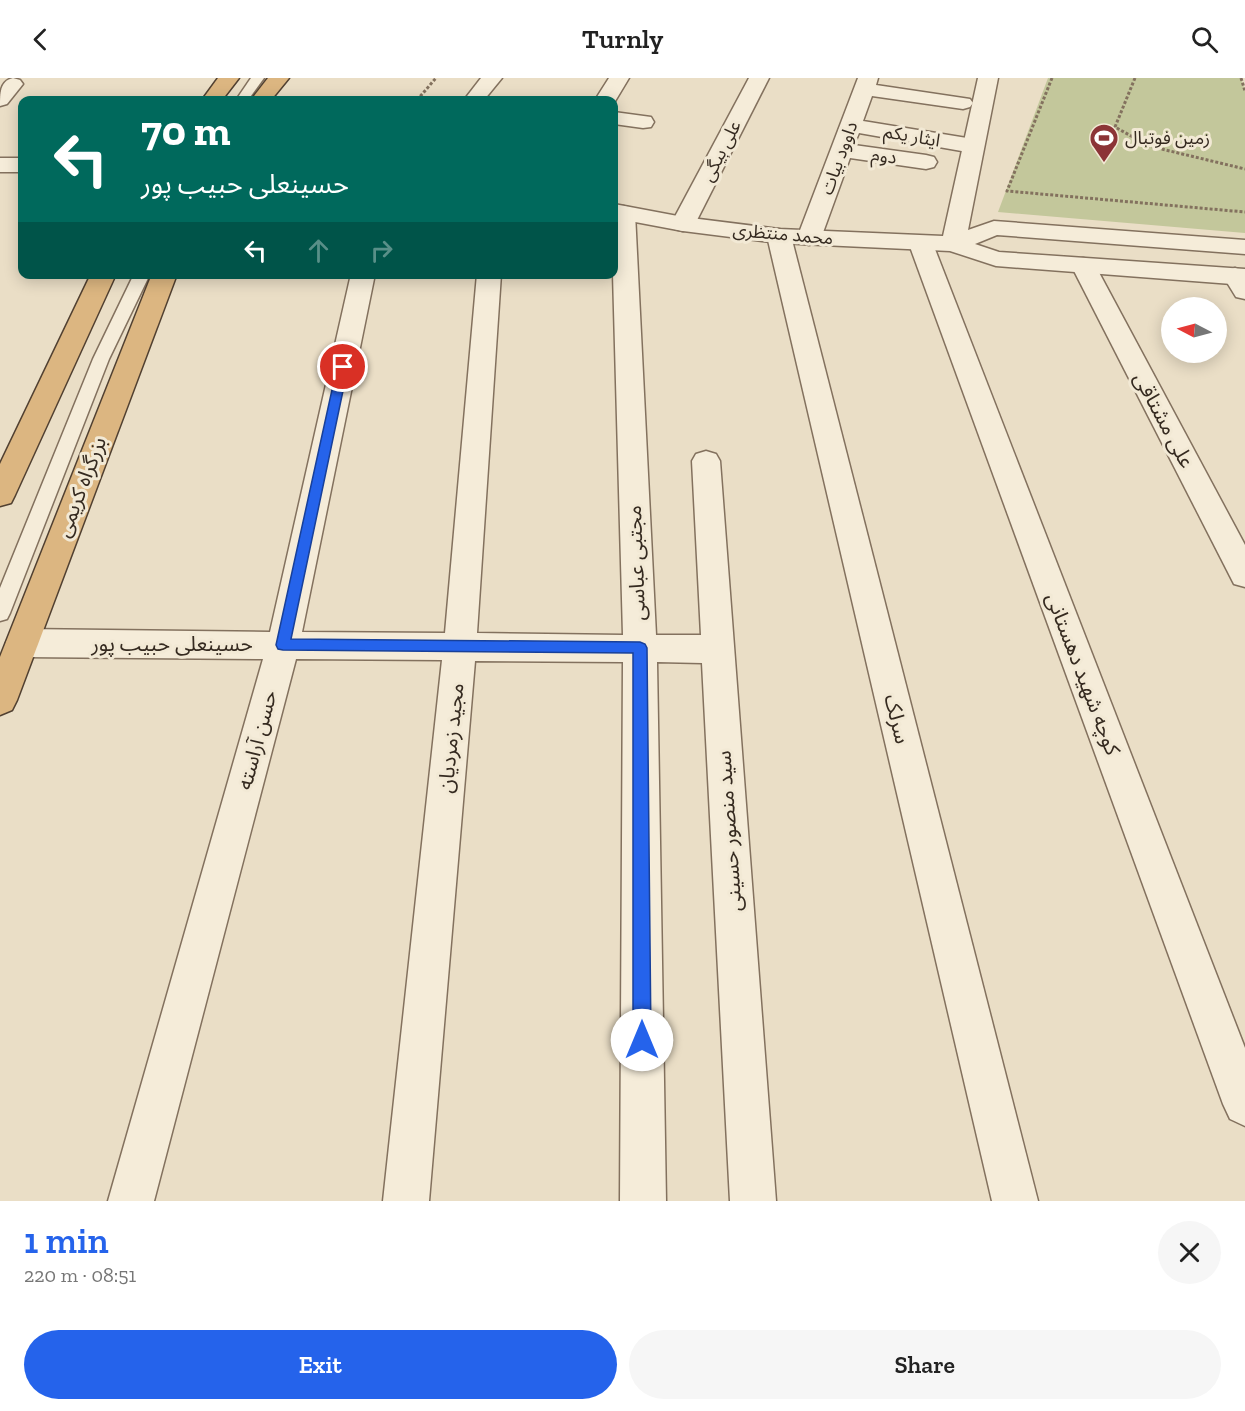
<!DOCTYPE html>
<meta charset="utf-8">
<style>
:root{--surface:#fff;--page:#f6f6f6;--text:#222;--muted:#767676;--accent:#2563eb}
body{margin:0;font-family:"Zilla Slab","Noto Sans Arabic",serif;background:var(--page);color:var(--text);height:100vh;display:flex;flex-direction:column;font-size:22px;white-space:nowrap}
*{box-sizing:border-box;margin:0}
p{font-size:20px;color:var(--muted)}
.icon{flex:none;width:33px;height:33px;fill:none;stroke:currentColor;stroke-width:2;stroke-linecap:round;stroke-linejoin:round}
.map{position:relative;height:1123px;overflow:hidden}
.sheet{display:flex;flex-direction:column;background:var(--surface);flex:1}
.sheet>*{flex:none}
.hud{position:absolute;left:18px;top:18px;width:600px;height:183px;border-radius:12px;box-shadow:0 3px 15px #0003;background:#00695c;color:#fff;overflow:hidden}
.needle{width:39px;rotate:276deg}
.buttons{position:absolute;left:1161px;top:219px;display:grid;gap:12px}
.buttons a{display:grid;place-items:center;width:66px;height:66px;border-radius:50%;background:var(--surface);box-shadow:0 3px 15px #0003;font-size:30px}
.pin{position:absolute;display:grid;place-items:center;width:51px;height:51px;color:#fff;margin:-26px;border:3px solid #fff;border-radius:50%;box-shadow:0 2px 6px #0007}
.me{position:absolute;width:66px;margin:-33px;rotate:0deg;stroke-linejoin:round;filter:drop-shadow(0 0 4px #0008)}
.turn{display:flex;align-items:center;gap:21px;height:126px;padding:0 24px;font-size:27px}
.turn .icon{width:78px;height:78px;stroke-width:2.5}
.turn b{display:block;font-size:42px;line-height:51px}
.lanes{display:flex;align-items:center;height:57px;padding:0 24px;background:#0003;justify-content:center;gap:30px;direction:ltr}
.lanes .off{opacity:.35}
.round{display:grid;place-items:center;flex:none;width:63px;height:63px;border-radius:32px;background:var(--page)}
.head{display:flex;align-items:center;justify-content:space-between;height:102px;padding:0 24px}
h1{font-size:36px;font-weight:600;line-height:45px;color:var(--accent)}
.cta{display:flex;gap:12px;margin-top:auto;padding:12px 24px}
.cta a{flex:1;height:69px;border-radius:36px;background:var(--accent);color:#fff;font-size:24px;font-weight:600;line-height:69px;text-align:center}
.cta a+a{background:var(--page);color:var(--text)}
header{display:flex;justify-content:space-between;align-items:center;height:78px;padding:0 24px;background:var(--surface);font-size:27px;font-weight:600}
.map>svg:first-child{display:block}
.green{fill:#c3c79b}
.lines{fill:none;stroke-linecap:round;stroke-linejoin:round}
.service-casing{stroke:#83715e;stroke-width:3}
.minor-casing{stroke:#83715e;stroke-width:3}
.tertiary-casing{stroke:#83715e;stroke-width:3}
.trunk-casing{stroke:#514031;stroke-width:3}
.path{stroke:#83715e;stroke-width:3;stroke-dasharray:3 2;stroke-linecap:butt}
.service{fill:#f5ecd9;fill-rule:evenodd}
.minor{fill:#f5ecd9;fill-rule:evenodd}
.tertiary{fill:#f5ecd9;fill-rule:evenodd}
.trunk{fill:#dcb681;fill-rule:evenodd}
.route{fill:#2563eb;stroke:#184099;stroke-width:1.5}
.labels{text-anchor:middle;stroke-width:6;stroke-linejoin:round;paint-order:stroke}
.far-street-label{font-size:18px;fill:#352a20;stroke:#f2e9d5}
.far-poi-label{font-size:18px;fill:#352a20;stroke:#f2e9d5;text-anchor:start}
.street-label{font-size:21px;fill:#352a20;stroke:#f2e9d5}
</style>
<header><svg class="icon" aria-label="back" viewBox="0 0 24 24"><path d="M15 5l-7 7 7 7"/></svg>Turnly<svg class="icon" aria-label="search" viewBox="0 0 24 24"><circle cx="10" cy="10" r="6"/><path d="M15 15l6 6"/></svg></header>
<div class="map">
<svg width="1245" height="1123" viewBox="0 0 1245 1123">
<rect width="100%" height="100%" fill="#eadec6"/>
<path class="green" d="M 1048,0 L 1241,0 L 1245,13 L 1245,155 L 998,134 Z"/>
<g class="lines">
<g class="service-casing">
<g id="service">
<path d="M 251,0 L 264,0 L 248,22 L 236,22 Z"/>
<path d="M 134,196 L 150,196 L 109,281 L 10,535 L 7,541 L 0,543 L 0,510 L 93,281 Z"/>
</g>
</g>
<g class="minor-casing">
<g id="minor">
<path d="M 13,0 L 20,2 L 23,6 L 7,26 L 0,28 C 0,15 0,3 13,0 Z"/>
<path d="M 481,0 L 502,0 L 484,22 L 464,22 Z"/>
<path d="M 609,0 L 629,0 L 614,25 L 614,22 L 595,22 Z"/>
<path d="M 749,0 L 769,0 L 695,146 L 691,151 L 683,153 L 675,151 L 671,146 Z"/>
<path d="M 858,0 L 878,0 L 876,7 L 970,21 L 973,25 L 970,29 L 963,31 L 872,18 L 863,43 L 973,61 L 981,63 L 984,68 L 981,73 L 973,75 L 859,55 L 854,67 L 926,77 L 934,79 L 937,84 L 934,89 L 926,91 L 850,80 L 821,160 L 817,165 L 809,167 L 801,165 L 797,160 Z"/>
<path d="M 614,34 L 651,39 L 654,44 L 651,49 L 643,50 L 614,46 Z"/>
<rect x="0" y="80" width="22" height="14"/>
<path d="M 623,128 L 631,130 L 635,135 L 656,557 L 701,557 L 692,383 L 696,376 L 706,373 L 716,376 L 720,383 L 776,1123 L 730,1123 L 702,585 L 657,584 L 666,1123 L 620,1123 L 623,584 L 475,583 L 429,1123 L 383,1123 L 442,582 L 296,581 L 154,1123 L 108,1123 L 263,581 L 23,579 L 11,575 L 6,565 L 11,555 L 23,551 L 270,554 L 351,196 L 375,196 L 302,554 L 445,555 L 477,196 L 501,196 L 477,555 L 623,557 L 613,196 L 614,132 Z"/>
<path d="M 779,151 L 787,153 L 791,158 L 1038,1123 L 992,1123 L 767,158 L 771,153 Z"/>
<path d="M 921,159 L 929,161 L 933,166 L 1245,970 L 1245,1048 L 1230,1041 L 1223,1026 L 909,166 L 913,161 Z"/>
<path d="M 1083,180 L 1092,182 L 1095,187 L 1245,467 L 1245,509 L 1234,506 L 1071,187 L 1074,182 Z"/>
<path d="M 1235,190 L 1245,194 L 1245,221 L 1236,219 L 1223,198 L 1226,193 Z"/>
</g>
</g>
<g class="tertiary-casing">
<path id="tertiary" d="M 978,0 L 998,0 L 968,152 L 994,143 L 1245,162 L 1245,176 L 997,157 L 975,166 L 999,174 L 1245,191 L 1245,207 L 996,188 L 950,173 L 779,165 L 683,153 L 614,140 L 614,126 L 683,139 L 779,151 L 943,158 Z"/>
</g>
<g class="trunk-casing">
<g id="trunk">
<path d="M 218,0 L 239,0 L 222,22 L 202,22 Z"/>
<path d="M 268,0 L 289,0 L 271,22 L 251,22 Z"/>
<path d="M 91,196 L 116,196 L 15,417 L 11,425 L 0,428 L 0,386 Z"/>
<path d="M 152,196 L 177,196 L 17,622 L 12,632 L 0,637 L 0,579 Z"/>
</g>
</g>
<g class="path">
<path d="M 1052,0 L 1007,113 L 1245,134"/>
<path d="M 1135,0 L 1115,49 L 1149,68 L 1245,91"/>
<path d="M 1241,0 L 1245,13"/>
<path d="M 417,22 L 436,0"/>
</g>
<use href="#service" class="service"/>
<use href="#minor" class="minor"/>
<use href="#tertiary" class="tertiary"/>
<use href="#trunk" class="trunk"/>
</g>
<path class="route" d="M 343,285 L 348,289 L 291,561 L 640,564 L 645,566 L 647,570 L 651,962 L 648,968 L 642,970 L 636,968 L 633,962 L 633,575 L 283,572 L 278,571 L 276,567 L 337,289 Z"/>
<defs>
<g id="stadium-pin" transform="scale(1.5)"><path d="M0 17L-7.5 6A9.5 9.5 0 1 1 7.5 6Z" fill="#8c3437" stroke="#f2e9d5"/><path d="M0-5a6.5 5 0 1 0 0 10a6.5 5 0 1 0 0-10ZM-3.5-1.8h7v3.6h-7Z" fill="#fff"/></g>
</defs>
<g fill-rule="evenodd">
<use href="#stadium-pin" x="1104" y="60"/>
</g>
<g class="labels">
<g class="far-street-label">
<text transform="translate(912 58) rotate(10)" y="6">ایثار یکم</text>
<text transform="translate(721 73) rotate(-63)" y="6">علی بیگی</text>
<text transform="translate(884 78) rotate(8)" y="6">دوم</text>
<text transform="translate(839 80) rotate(-70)" y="6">داوود بیات</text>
<text transform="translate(783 156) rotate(5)" y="6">محمد منتظری</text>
</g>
<g class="far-poi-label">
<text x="1125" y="66">زمین فوتبال</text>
</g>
<g class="street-label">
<text transform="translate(1164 342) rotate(62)" y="7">علی مشتاقی</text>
<text transform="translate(81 409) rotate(-69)" y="7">بزرگراه کریمی</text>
<text transform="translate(636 485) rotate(-92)" y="7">مجتبی عباسی</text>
<text x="172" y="573">حسینعلی حبیب پور</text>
<text transform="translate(1083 596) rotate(69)" y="7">کوچه شهید دهستانی</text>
<text transform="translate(897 641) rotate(76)" y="7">سرلک</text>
<text transform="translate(451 660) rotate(-84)" y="7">مجید زمردیان</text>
<text transform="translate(257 662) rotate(-75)" y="7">حسن آراسته</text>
<text transform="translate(729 753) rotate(-94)" y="7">سید منصور حسینی</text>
</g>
</g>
</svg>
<div class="buttons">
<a><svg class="needle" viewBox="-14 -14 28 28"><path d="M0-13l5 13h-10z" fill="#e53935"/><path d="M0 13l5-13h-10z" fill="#767676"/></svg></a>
</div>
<div class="pin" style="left:343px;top:289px;background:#d93025"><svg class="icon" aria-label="arrive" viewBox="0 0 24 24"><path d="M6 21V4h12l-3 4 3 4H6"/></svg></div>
<svg class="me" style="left:642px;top:962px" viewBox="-20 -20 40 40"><circle r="19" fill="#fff"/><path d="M0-13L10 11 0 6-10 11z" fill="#2563eb"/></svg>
<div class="hud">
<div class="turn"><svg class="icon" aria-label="left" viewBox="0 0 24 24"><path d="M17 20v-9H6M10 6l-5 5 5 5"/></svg><div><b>70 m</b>حسینعلی حبیب پور</div></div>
<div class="lanes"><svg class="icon" aria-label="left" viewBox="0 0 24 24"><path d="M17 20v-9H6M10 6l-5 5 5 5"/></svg><svg class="icon off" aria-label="ahead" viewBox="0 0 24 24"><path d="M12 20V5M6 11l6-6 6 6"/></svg><svg class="icon off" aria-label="right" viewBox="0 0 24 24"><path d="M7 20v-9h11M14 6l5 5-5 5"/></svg></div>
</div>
</div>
<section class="sheet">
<div class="head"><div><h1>1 min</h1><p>220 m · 08:51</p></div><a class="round"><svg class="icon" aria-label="close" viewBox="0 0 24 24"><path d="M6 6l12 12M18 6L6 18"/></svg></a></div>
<div class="cta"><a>Exit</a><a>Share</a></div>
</section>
